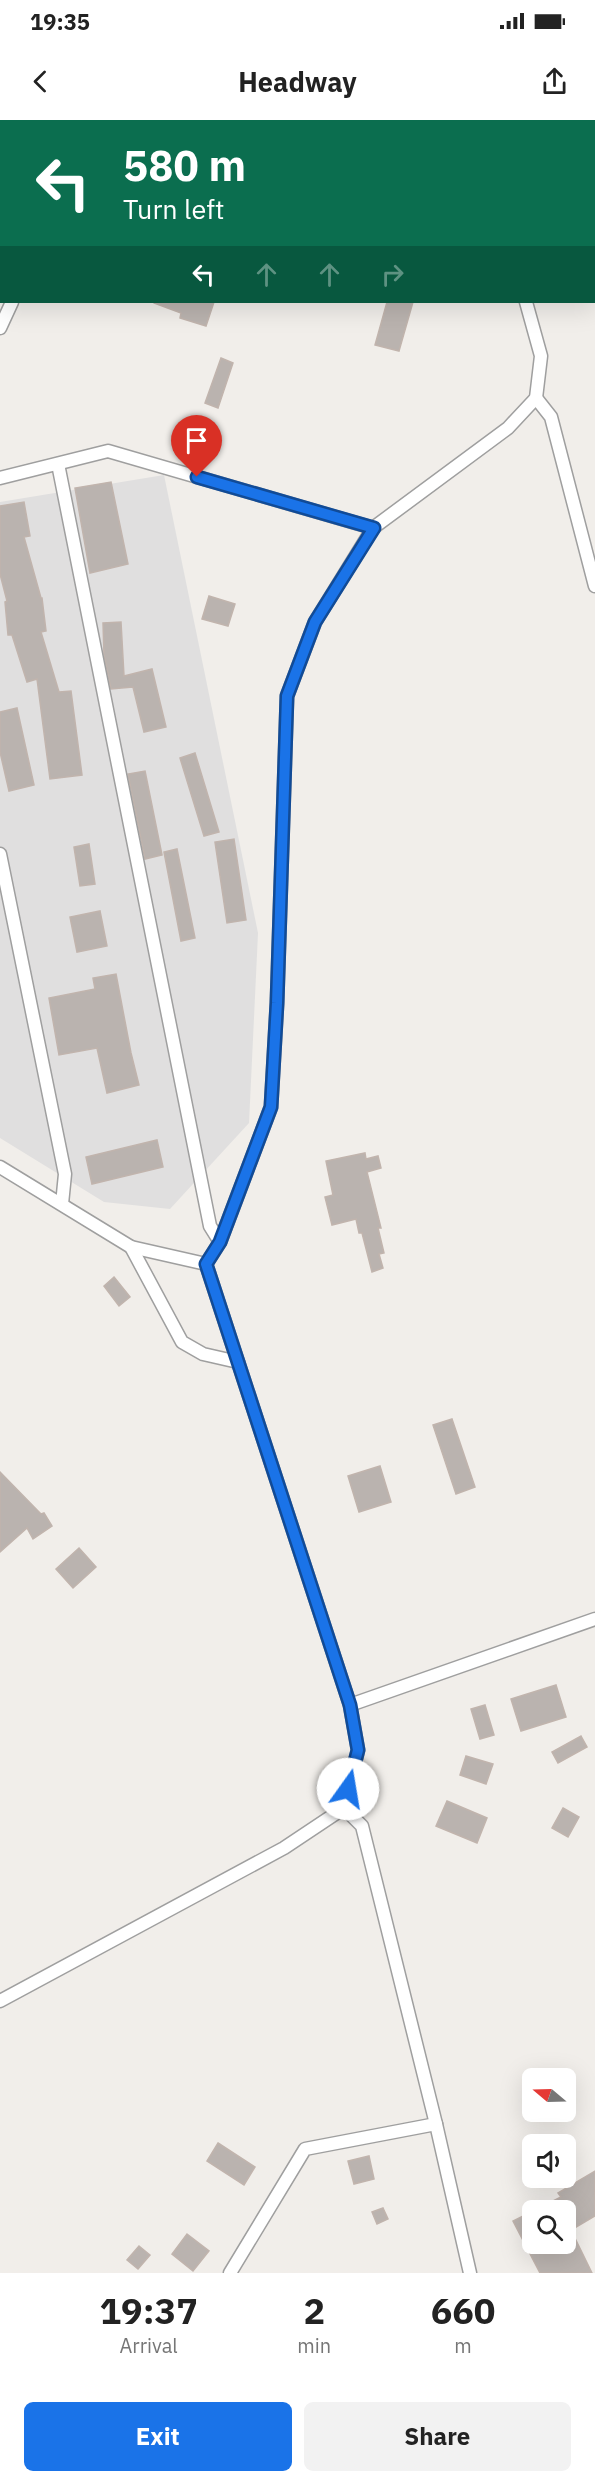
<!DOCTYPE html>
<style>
:root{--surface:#fff;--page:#f2f2f2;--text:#222;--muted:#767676;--accent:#1a73e8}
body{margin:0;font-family:"IBM Plex Sans",sans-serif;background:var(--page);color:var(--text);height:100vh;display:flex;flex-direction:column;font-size:22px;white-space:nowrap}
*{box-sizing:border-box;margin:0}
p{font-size:20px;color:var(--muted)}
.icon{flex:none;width:33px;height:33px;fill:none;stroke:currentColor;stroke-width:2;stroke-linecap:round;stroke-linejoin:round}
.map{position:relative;height:2153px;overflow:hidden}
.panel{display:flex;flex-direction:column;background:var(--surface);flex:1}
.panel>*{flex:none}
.guide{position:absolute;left:0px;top:0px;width:596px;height:183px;box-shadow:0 6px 24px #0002;background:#0b6e4f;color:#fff;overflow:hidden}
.needle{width:39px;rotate:289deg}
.controls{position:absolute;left:522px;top:1948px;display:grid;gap:12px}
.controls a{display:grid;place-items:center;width:54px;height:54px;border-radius:9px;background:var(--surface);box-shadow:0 6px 24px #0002;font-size:30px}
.pin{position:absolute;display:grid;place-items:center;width:51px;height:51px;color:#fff;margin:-62px -26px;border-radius:50% 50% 50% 0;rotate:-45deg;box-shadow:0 0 6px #0007}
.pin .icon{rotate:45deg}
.me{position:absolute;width:66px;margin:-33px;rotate:13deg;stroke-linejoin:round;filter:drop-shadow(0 0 4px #0008)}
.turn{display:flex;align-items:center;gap:21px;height:126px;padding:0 24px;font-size:27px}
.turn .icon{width:78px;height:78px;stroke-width:2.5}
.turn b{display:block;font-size:42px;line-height:51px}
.lanes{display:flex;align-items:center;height:57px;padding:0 24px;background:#0003;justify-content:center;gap:30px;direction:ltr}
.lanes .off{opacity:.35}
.eta{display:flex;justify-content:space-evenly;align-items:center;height:102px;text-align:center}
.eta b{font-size:36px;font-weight:700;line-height:42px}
.button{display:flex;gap:12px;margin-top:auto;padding:12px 24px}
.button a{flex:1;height:69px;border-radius:9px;background:var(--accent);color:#fff;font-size:24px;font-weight:700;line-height:69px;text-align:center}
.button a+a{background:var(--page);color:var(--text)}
.status{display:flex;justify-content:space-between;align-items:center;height:42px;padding:0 30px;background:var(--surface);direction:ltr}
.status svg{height:16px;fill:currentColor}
header{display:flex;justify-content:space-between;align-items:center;height:78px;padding:0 24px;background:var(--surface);font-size:27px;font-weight:700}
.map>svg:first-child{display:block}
.residential{fill:#e0dfdf}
.building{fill:#bab3af;stroke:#c1b4ad;stroke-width:1.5;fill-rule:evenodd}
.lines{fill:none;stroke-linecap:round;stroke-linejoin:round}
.minor-casing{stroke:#9f9f9f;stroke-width:15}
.minor{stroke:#fff;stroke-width:12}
.route-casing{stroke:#114b97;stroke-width:15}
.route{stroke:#1a73e8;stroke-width:10}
</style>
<div class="status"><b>19:35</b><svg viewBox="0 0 49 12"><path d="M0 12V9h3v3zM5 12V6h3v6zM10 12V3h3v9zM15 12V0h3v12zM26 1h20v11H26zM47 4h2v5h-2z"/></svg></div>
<header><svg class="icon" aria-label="back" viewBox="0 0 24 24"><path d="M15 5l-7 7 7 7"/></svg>Headway<svg class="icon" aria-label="share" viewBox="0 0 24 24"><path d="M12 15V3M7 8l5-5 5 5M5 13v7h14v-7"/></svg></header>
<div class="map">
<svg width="595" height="2153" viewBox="0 0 595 2153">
<rect width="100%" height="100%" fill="#f1eeea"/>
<path class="residential" d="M 164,355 L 258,813 L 249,1003 L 170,1089 L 104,1082 L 0,1018 L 0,382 Z"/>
<g class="building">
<path d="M 154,182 L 214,182 L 206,206 L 180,198 L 181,193 L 154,183 Z"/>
<path d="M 387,182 L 413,182 L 399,231 L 375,225 Z"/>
<path d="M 221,238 L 233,243 L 218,288 L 205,283 Z"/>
<path d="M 111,362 L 128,444 L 90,453 L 75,368 Z"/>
<path d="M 24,382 L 30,416 L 24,417 L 41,478 L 42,478 L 46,511 L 41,512 L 59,572 L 71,571 L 82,655 L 50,659 L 37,559 L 27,562 L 12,515 L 8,515 L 5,482 L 7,481 L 0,454 L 0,386 Z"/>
<path d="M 209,476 L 235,484 L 228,506 L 202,499 Z"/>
<path d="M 121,502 L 124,556 L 152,549 L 166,607 L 144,612 L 133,567 L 111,569 L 104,535 L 103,503 Z"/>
<path d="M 17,588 L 34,665 L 9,671 L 0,632 L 0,592 Z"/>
<path d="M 195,633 L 219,712 L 204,716 L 180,638 Z"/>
<path d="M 145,651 L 162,735 L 145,739 L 128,654 Z"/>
<path d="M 234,719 L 246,800 L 227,803 L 215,722 Z"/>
<path d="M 89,724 L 95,764 L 80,766 L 74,727 Z"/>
<path d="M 177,729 L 195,818 L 181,821 L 164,732 Z"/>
<path d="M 100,791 L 107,826 L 77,832 L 70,797 Z"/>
<path d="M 116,854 L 131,933 L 139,965 L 107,973 L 97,928 L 59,935 L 49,878 L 95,869 L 93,858 Z"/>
<path d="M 157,1020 L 163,1047 L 92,1064 L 86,1037 Z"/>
<path d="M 365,1033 L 366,1039 L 378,1036 L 381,1048 L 367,1052 L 381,1108 L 378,1108 L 384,1133 L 379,1134 L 383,1148 L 372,1152 L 362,1113 L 359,1113 L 356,1099 L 332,1105 L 325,1077 L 333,1075 L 326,1041 Z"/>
<path d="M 114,1157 L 130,1177 L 119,1186 L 104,1166 Z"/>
<path d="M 452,1299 L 475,1367 L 456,1374 L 433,1305 Z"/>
<path d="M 380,1346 L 391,1382 L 359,1392 L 348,1356 Z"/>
<path d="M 0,1352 L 41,1394 L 44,1393 L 52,1406 L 33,1419 L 27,1408 L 0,1432 Z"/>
<path d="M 79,1428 L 96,1447 L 73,1468 L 56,1449 Z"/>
<path d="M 556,1565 L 566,1597 L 521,1611 L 511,1579 Z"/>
<path d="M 485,1585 L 494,1615 L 480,1619 L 471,1589 Z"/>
<path d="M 581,1616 L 587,1627 L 558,1643 L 552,1632 Z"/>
<path d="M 466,1636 L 493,1644 L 486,1664 L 460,1655 Z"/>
<path d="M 447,1681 L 487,1698 L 477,1723 L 436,1706 Z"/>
<path d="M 563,1688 L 579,1697 L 568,1717 L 552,1708 Z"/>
<path d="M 218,2023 L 255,2047 L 244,2065 L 207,2041 Z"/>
<path d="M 369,2036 L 374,2059 L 354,2064 L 348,2041 Z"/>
<path d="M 595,2051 L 595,2096 L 571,2110 L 592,2153 L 540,2153 L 513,2101 L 561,2077 L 558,2073 ZM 532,2091 L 566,2091 L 566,2124 L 532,2124 Z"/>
<path d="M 383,2088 L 388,2099 L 377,2104 L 372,2092 Z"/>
<path d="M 187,2114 L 209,2131 L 193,2151 L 172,2134 Z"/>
<path d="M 139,2126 L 150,2135 L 138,2149 L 127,2140 Z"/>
</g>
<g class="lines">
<g class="minor-casing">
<g id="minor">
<path d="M 473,0 L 473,2"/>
<path d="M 73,2 L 74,0"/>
<path d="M 0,208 L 12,182"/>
<path d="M 536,278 L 551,297 L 595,466"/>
<path d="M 58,344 L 210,1106 L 220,1122"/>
<path d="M 0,358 L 108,331 L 373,408"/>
<path d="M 0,734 L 65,1054 L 62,1084"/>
<path d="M 0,1047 L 131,1127 L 206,1144"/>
<path d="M 131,1127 L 182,1222 L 203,1234 L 238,1242"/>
<path d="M 350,1585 L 595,1499"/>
<path d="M 344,1688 L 362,1706 L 436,2004 L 470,2153"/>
<path d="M 0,1881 L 284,1728 L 344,1688 L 358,1630 L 350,1585 L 206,1144 L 220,1122 L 271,987 L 277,883 L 287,576 L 315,502 L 373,408 L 508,308 L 536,278 L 541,236 L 526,182"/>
<path d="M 230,2153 L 305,2029 L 436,2004"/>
</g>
</g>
<use href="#minor" class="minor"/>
</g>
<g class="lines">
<g class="route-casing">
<path id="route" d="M 197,357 L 374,408 L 315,502 L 287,576 L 277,883 L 271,987 L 220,1122 L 206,1144 L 350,1585 L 358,1630 L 348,1669"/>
</g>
<use href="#route" class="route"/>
</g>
</svg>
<div class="controls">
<a><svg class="needle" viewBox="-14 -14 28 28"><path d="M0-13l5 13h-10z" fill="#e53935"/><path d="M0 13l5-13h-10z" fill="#767676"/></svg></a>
<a><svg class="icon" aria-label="sound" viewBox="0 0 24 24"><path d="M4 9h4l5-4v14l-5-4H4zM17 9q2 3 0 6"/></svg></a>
<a><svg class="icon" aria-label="search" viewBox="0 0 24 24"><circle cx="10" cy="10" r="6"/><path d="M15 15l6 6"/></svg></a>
</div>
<div class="pin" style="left:197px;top:357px;background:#d93025"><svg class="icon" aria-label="arrive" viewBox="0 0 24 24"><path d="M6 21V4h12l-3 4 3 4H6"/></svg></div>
<svg class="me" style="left:348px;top:1669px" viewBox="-20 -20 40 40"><circle r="19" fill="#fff"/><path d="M0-13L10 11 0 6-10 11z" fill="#1a73e8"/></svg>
<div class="guide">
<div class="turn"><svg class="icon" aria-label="left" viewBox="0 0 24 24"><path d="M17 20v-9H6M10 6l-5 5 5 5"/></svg><div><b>580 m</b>Turn left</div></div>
<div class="lanes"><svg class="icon" aria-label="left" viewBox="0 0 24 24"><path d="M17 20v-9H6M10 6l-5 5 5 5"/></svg><svg class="icon off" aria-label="ahead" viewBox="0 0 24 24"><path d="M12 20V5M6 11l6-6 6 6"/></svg><svg class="icon off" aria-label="ahead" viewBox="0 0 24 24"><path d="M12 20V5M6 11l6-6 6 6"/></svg><svg class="icon off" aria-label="right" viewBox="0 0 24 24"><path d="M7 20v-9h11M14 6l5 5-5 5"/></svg></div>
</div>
</div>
<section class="panel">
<div class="eta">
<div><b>19:37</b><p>Arrival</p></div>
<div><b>2</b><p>min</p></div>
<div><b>660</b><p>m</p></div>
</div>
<div class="button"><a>Exit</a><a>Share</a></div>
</section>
